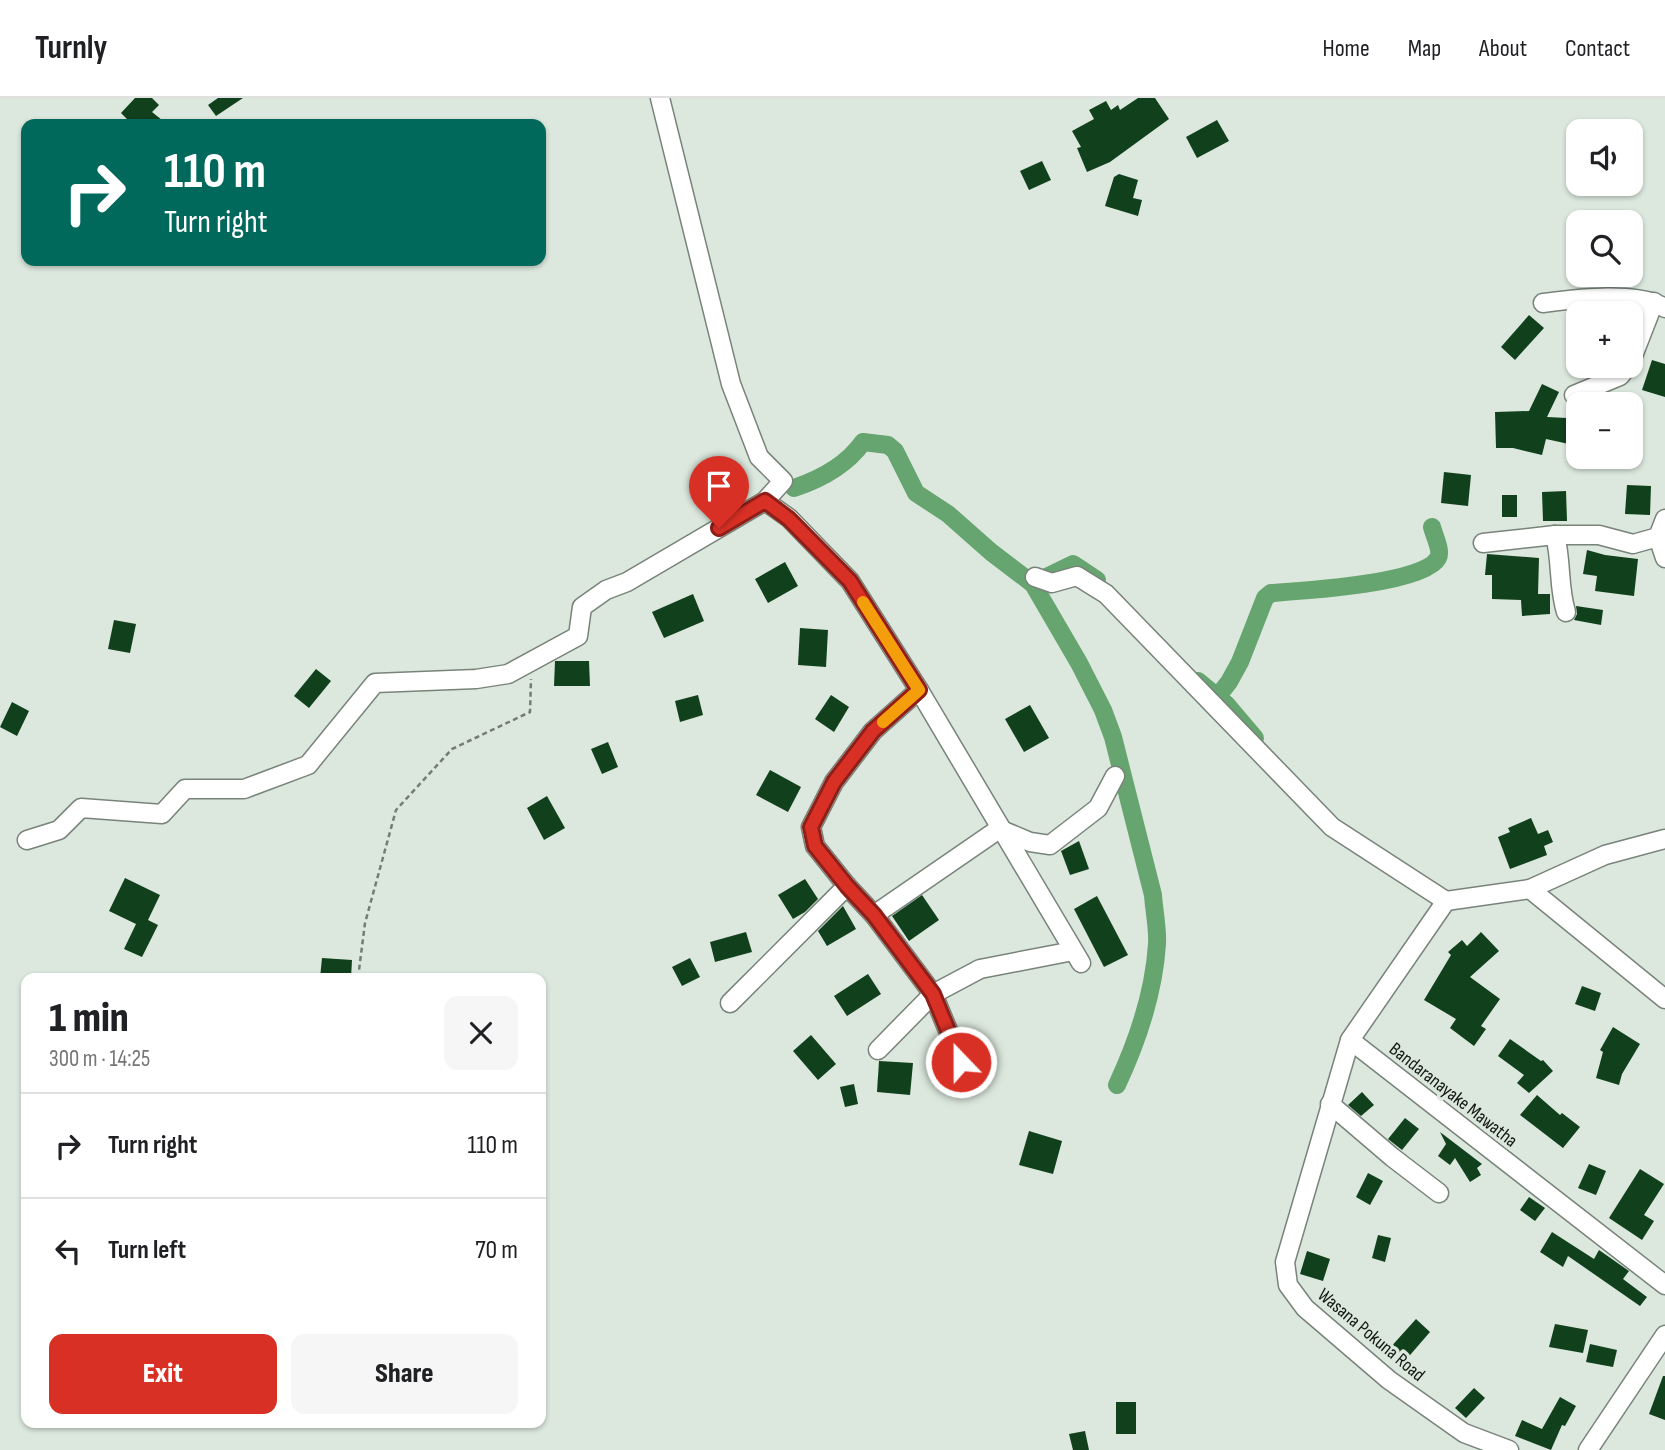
<!DOCTYPE html>
<meta charset="utf-8">
<style>
:root{--surface:#fff;--page:#f6f6f6;--text:#202124;--muted:#757577;--line:#e0e0e0;--accent:#d93025}
body{margin:0;font-family:"Sofia Sans Condensed",sans-serif;background:var(--page);color:var(--text);height:100vh;display:flex;flex-direction:column;font-size:26px;white-space:nowrap}
*{box-sizing:border-box;margin:0}
p{font-size:23px;color:var(--muted)}
.icon{flex:none;width:38px;height:38px;fill:none;stroke:currentColor;stroke-width:2;stroke-linecap:round;stroke-linejoin:round}
.map{position:relative;flex:1;overflow:hidden}
.sheet{position:absolute;left:21px;top:875px;width:525px;height:455px;display:flex;flex-direction:column;background:var(--surface);border-radius:14px;box-shadow:0 2px 5px #0004}
.sheet>*{flex:none}
.banner{position:absolute;left:21px;top:21px;width:525px;height:147px;border-radius:14px;box-shadow:0 2px 5px #0004;background:#00695c;color:#fff;overflow:hidden}
.buttons{position:absolute;left:1566px;top:21px;display:grid;gap:14px}
.buttons a{display:grid;place-items:center;width:77px;height:77px;border-radius:14px;background:var(--surface);box-shadow:0 2px 5px #0004;font-size:35px}
.pin{position:absolute;display:grid;place-items:center;width:60px;height:60px;color:#fff;margin:-72px -30px;border-radius:50% 50% 50% 0;rotate:-45deg;box-shadow:0 0 7px #0007}
.pin .icon{rotate:45deg}
.me{position:absolute;width:77px;margin:-38px;rotate:338deg;stroke-linejoin:round;filter:drop-shadow(0 0 5px #0008)}
.turn{display:flex;align-items:center;gap:24px;height:147px;padding:0 28px;font-size:32px}
.turn .icon{width:91px;height:91px;stroke-width:2.5}
.turn b{display:block;font-size:49px;line-height:60px}
.round{display:grid;place-items:center;flex:none;width:74px;height:74px;border-radius:14px;background:var(--page)}
.summary{display:flex;align-items:center;justify-content:space-between;height:119px;padding:0 28px}
h1{font-size:42px;font-weight:800;line-height:52px}
.action{display:flex;gap:14px;margin-top:auto;padding:14px 28px}
.action a{flex:1;height:80px;border-radius:14px;background:var(--accent);color:#fff;font-size:28px;font-weight:800;line-height:80px;text-align:center}
.action a+a{background:var(--page);color:var(--text)}
ul{padding:0;list-style:none}
li{display:flex;align-items:center;gap:21px;height:105px;padding:0 28px;border-top:2px solid var(--line)}
li div{flex:1}
li b{display:block;font-size:26px}
li em{font-style:normal}
header{display:flex;align-items:center;gap:42px;box-sizing:border-box;height:98px;padding:0 35px;background:var(--surface);border-bottom:2px solid var(--line)}
header strong{font-size:33px}
nav{display:flex;gap:38px;margin-inline-start:auto;font-size:24px}
.map>svg:first-child{display:block}
.lines{fill:none;stroke-linecap:round;stroke-linejoin:round}
.canal{stroke:#66a470;stroke-width:18}
.building{fill:#10401c}
.minor-casing{stroke:#788379;stroke-width:21}
.path{stroke:#747c74;stroke-width:2.5;stroke-dasharray:5 3.5;stroke-linecap:butt}
.minor{stroke:#fff;stroke-width:18}
.route-casing{stroke:#8d1f18;stroke-width:18}
.route{stroke:#d93025;stroke-width:12}
.slow{stroke:#f59e0b;stroke-width:12}
.labels{text-anchor:middle;stroke-width:7;stroke-linejoin:round;paint-order:stroke}
.street-label{font-size:19px;fill:#131713;stroke:#dce8dd}
</style>
<header>
<strong>Turnly</strong>
<nav><a>Home</a><a>Map</a><a>About</a><a>Contact</a></nav>
</header>
<div class="map">
<svg width="1665" height="1352" viewBox="0 0 1665 1352">
<rect width="100%" height="100%" fill="#dce8dd"/>
<g class="lines">
<g class="canal">
<path d="M 794,390 C 821,381 846,368 863,344 L 888,347 L 895,353 L 916,395 L 948,416 L 991,454 L 1033,486 L 1079,565 L 1103,612 L 1113,639 L 1153,797 C 1154,813 1158,830 1157,846 C 1154,895 1137,944 1117,987"/>
<path d="M 1036,484 L 1073,466 L 1097,482"/>
<path d="M 1198,583 L 1227,607 L 1255,640"/>
<path d="M 1218,598 L 1229,584 L 1240,564 L 1265,500 L 1271,495 C 1300,493 1425,486 1438,460 C 1442,453 1434,437 1432,429"/>
</g>
</g>
<g class="building">
<path d="M 135,0 L 152,0 L 159,7 L 152,14 L 167,26 L 132,26 L 121,15 Z"/>
<path d="M 218,0 L 243,0 L 216,18 L 208,7 Z"/>
<path d="M 1138,0 L 1155,0 L 1169,21 L 1110,64 L 1087,74 L 1077,50 L 1081,49 L 1072,33 L 1094,21 L 1089,12 L 1106,3 L 1111,12 L 1118,7 L 1120,12 Z"/>
<path d="M 1217,22 L 1229,43 L 1197,60 L 1186,39 Z"/>
<path d="M 1042,63 L 1051,82 L 1029,92 L 1020,73 Z"/>
<path d="M 1119,76 L 1138,82 L 1133,100 L 1142,102 L 1138,118 L 1105,108 L 1114,79 Z"/>
<path d="M 1529,217 L 1544,230 L 1515,262 L 1501,249 Z"/>
<path d="M 1652,262 L 1665,266 L 1665,299 L 1642,292 Z"/>
<path d="M 1542,286 L 1559,294 L 1547,319 L 1567,320 L 1567,322 L 1578,325 L 1578,348 L 1546,341 L 1542,357 L 1513,350 L 1496,350 L 1495,314 L 1529,313 Z"/>
<path d="M 1444,374 L 1471,377 L 1468,408 L 1441,405 Z"/>
<path d="M 1627,387 L 1651,388 L 1650,417 L 1625,416 Z"/>
<path d="M 1566,393 L 1567,423 L 1543,423 L 1542,394 Z"/>
<rect x="1502" y="397" width="15" height="22"/>
<path d="M 1587,452 L 1605,457 L 1638,461 L 1634,498 L 1595,493 L 1597,478 L 1583,476 Z"/>
<path d="M 1487,456 L 1539,460 L 1538,496 L 1550,496 L 1550,516 L 1522,518 L 1521,502 L 1492,501 L 1492,477 L 1485,477 Z"/>
<path d="M 785,464 L 798,488 L 768,505 L 755,481 Z"/>
<path d="M 693,496 L 704,523 L 664,540 L 652,514 Z"/>
<path d="M 1576,508 L 1603,512 L 1601,527 L 1574,522 L 1577,516 Z"/>
<path d="M 114,522 L 136,526 L 130,555 L 108,551 Z"/>
<path d="M 800,530 L 828,532 L 826,569 L 798,567 Z"/>
<path d="M 555,563 L 589,563 L 590,588 L 554,588 Z"/>
<path d="M 316,571 L 331,583 L 309,610 L 294,598 Z"/>
<path d="M 698,597 L 703,617 L 680,624 L 675,603 Z"/>
<path d="M 831,597 L 849,609 L 834,634 L 815,621 Z"/>
<path d="M 12,604 L 29,613 L 17,638 L 0,629 Z"/>
<path d="M 1030,607 L 1049,640 L 1024,654 L 1005,621 Z"/>
<path d="M 608,644 L 618,669 L 602,676 L 591,651 Z"/>
<path d="M 770,672 L 801,689 L 788,714 L 756,697 Z"/>
<path d="M 547,698 L 565,730 L 544,742 L 527,710 Z"/>
<path d="M 1531,720 L 1538,736 L 1548,732 L 1553,744 L 1544,748 L 1547,757 L 1510,771 L 1498,739 L 1510,734 L 1508,730 Z"/>
<path d="M 1079,743 L 1089,771 L 1070,777 L 1061,753 Z"/>
<path d="M 125,780 L 160,797 L 148,822 L 158,827 L 142,859 L 124,851 L 136,826 L 109,813 Z"/>
<path d="M 805,781 L 818,801 L 805,814 L 793,821 L 778,797 Z"/>
<path d="M 922,797 L 939,822 L 909,843 L 892,818 Z"/>
<path d="M 1097,798 L 1128,857 L 1104,869 L 1074,811 Z"/>
<path d="M 843,808 L 856,831 L 827,848 L 818,833 Z"/>
<path d="M 746,834 L 752,854 L 715,864 L 710,844 Z"/>
<path d="M 1481,834 L 1499,853 L 1470,879 L 1500,901 L 1481,928 L 1486,931 L 1474,948 L 1450,930 L 1456,921 L 1424,902 L 1451,857 L 1448,854 L 1462,842 L 1467,848 Z"/>
<path d="M 322,860 L 352,862 L 351,880 L 320,880 Z"/>
<path d="M 690,860 L 700,879 L 682,888 L 672,869 Z"/>
<path d="M 868,876 L 881,896 L 847,918 L 834,898 Z"/>
<path d="M 1582,888 L 1601,895 L 1595,913 L 1575,906 Z"/>
<path d="M 1613,929 L 1640,946 L 1622,976 L 1619,987 L 1596,980 L 1603,954 L 1600,952 Z"/>
<path d="M 811,937 L 836,966 L 818,982 L 793,953 Z"/>
<path d="M 1510,941 L 1541,963 L 1543,962 L 1553,973 L 1529,995 L 1517,985 L 1524,977 L 1498,958 Z"/>
<path d="M 879,963 L 913,965 L 910,997 L 877,994 Z"/>
<path d="M 854,986 L 858,1006 L 845,1009 L 840,989 Z"/>
<path d="M 1362,994 L 1374,1007 L 1361,1018 L 1348,1007 Z"/>
<path d="M 1537,997 L 1560,1017 L 1562,1015 L 1580,1029 L 1563,1050 L 1520,1017 Z"/>
<path d="M 1405,1020 L 1419,1031 L 1402,1052 L 1388,1041 Z"/>
<path d="M 1029,1033 L 1062,1043 L 1053,1076 L 1019,1067 Z"/>
<path d="M 1440,1034 L 1482,1066 L 1477,1070 L 1481,1077 L 1470,1084 L 1455,1060 L 1450,1067 L 1438,1058 L 1446,1046 Z"/>
<path d="M 1589,1066 L 1606,1073 L 1596,1097 L 1578,1090 Z"/>
<path d="M 1640,1071 L 1664,1086 L 1644,1117 L 1654,1123 L 1642,1142 L 1609,1120 Z"/>
<path d="M 1368,1075 L 1383,1083 L 1370,1107 L 1356,1099 Z"/>
<path d="M 1529,1099 L 1545,1110 L 1535,1123 L 1520,1112 Z"/>
<path d="M 1552,1134 L 1594,1161 L 1599,1152 L 1629,1173 L 1623,1181 L 1647,1199 L 1640,1208 L 1568,1158 L 1563,1169 L 1540,1154 Z"/>
<path d="M 1378,1137 L 1391,1140 L 1385,1164 L 1372,1160 Z"/>
<path d="M 1307,1153 L 1330,1161 L 1323,1183 L 1300,1176 Z"/>
<path d="M 1416,1221 L 1430,1234 L 1404,1264 L 1389,1251 Z"/>
<path d="M 1555,1226 L 1588,1232 L 1583,1255 L 1549,1249 Z"/>
<path d="M 1590,1246 L 1617,1252 L 1613,1269 L 1586,1264 Z"/>
<path d="M 1663,1278 L 1665,1278 L 1665,1322 L 1649,1316 Z"/>
<path d="M 1474,1290 L 1485,1300 L 1466,1320 L 1455,1310 Z"/>
<path d="M 1560,1299 L 1576,1308 L 1565,1328 L 1562,1327 L 1551,1352 L 1515,1338 L 1522,1322 L 1542,1331 Z"/>
<rect x="1116" y="1304" width="20" height="32"/>
<path d="M 1085,1333 L 1089,1352 L 1073,1352 L 1069,1336 Z"/>
</g>
<g class="lines">
<g class="minor-casing">
<g id="minor">
<path d="M 1543,205 C 1576,201 1636,193 1665,210"/>
<path d="M 1631,263 L 1654,204"/>
<path d="M 1574,297 L 1620,278 L 1628,268"/>
<path d="M 765,403 L 789,420 L 850,483 L 919,592 L 1081,865"/>
<path d="M 1555,437 C 1562,465 1558,488 1566,514"/>
<path d="M 1658,439 L 1665,460"/>
<path d="M 1483,445 L 1555,437 L 1599,437 L 1633,446 L 1658,439 L 1665,421"/>
<path d="M 1035,479 L 1052,485 L 1077,478 L 1106,496 L 1332,729 L 1446,803 L 1530,791 L 1605,757 L 1665,741"/>
<path d="M 919,592 L 873,633 L 834,684 L 811,729 L 815,748 L 847,788 L 874,817 L 933,896 L 961,964"/>
<path d="M 27,742 L 59,732 L 81,710 L 162,716 L 185,691 L 244,691 L 308,667 L 375,585 L 476,581 L 508,576 L 578,538 L 582,509 L 606,492 L 627,484 L 765,403 L 783,383 L 759,359 L 731,286 L 660,0"/>
<path d="M 1530,791 L 1665,901"/>
<path d="M 1446,803 L 1350,942 L 1665,1187"/>
<path d="M 874,817 L 999,731 L 1030,744 L 1050,747 L 1098,710 L 1115,678"/>
<path d="M 730,905 L 847,788"/>
<path d="M 1350,942 L 1285,1164 L 1288,1187 L 1305,1210 L 1389,1282 L 1464,1335 L 1509,1352"/>
<path d="M 878,952 L 933,896 L 980,871 L 1073,853"/>
<path d="M 1330,1006 L 1392,1059 L 1439,1095"/>
<path d="M 1588,1352 L 1665,1237"/>
</g>
</g>
<path class="path" d="M 358,880 L 365,825 L 396,712 L 452,651 L 530,614 L 531,581"/>
<use href="#minor" class="minor"/>
</g>
<g class="lines">
<g class="route-casing">
<path id="route" d="M 719,430 L 765,403 L 789,421 L 850,483 L 919,592 L 873,633 L 834,684 L 811,729 L 815,748 L 847,788 L 874,817 L 933,896 L 961,964"/>
</g>
<use href="#route" class="route"/>
<path class="slow" d="M 863,504 L 919,592 L 883,624"/>
</g>
<g class="labels">
<g class="street-label">
<text transform="translate(1454 996) rotate(38)" y="7">Bandaranayake Mawatha</text>
<text transform="translate(1372 1236) rotate(40)" y="7">Wasana Pokuna Road</text>
</g>
</g>
</svg>
<div class="buttons">
<a><svg class="icon" aria-label="sound" viewBox="0 0 24 24"><path d="M4 9h4l5-4v14l-5-4H4zM17 9q2 3 0 6"/></svg></a>
<a><svg class="icon" aria-label="search" viewBox="0 0 24 24"><circle cx="10" cy="10" r="6"/><path d="M15 15l6 6"/></svg></a>
<a>+</a>
<a>−</a>
</div>
<div class="pin" style="left:719px;top:430px;background:#d93025"><svg class="icon" aria-label="arrive" viewBox="0 0 24 24"><path d="M6 21V4h12l-3 4 3 4H6"/></svg></div>
<svg class="me" style="left:961px;top:964px" viewBox="-20 -20 40 40"><circle r="17" fill="#d93025" stroke="#fff" stroke-width="3"/><path d="M0-11L8 9 0 5-8 9z" fill="#fff"/></svg>
<div class="banner">
<div class="turn"><svg class="icon" aria-label="right" viewBox="0 0 24 24"><path d="M7 20v-9h11M14 6l5 5-5 5"/></svg><div><b>110 m</b>Turn right</div></div>
</div>
<section class="sheet">
<div class="summary"><div><h1>1 min</h1><p>300 m · 14:25</p></div><a class="round"><svg class="icon" aria-label="close" viewBox="0 0 24 24"><path d="M6 6l12 12M18 6L6 18"/></svg></a></div>
<ul>
<li><svg class="icon" aria-label="right" viewBox="0 0 24 24"><path d="M7 20v-9h11M14 6l5 5-5 5"/></svg><div><b>Turn right</b></div><em>110 m</em></li>
<li><svg class="icon" aria-label="left" viewBox="0 0 24 24"><path d="M17 20v-9H6M10 6l-5 5 5 5"/></svg><div><b>Turn left</b></div><em>70 m</em></li>
</ul>
<div class="action"><a>Exit</a><a>Share</a></div>
</section>
</div>
